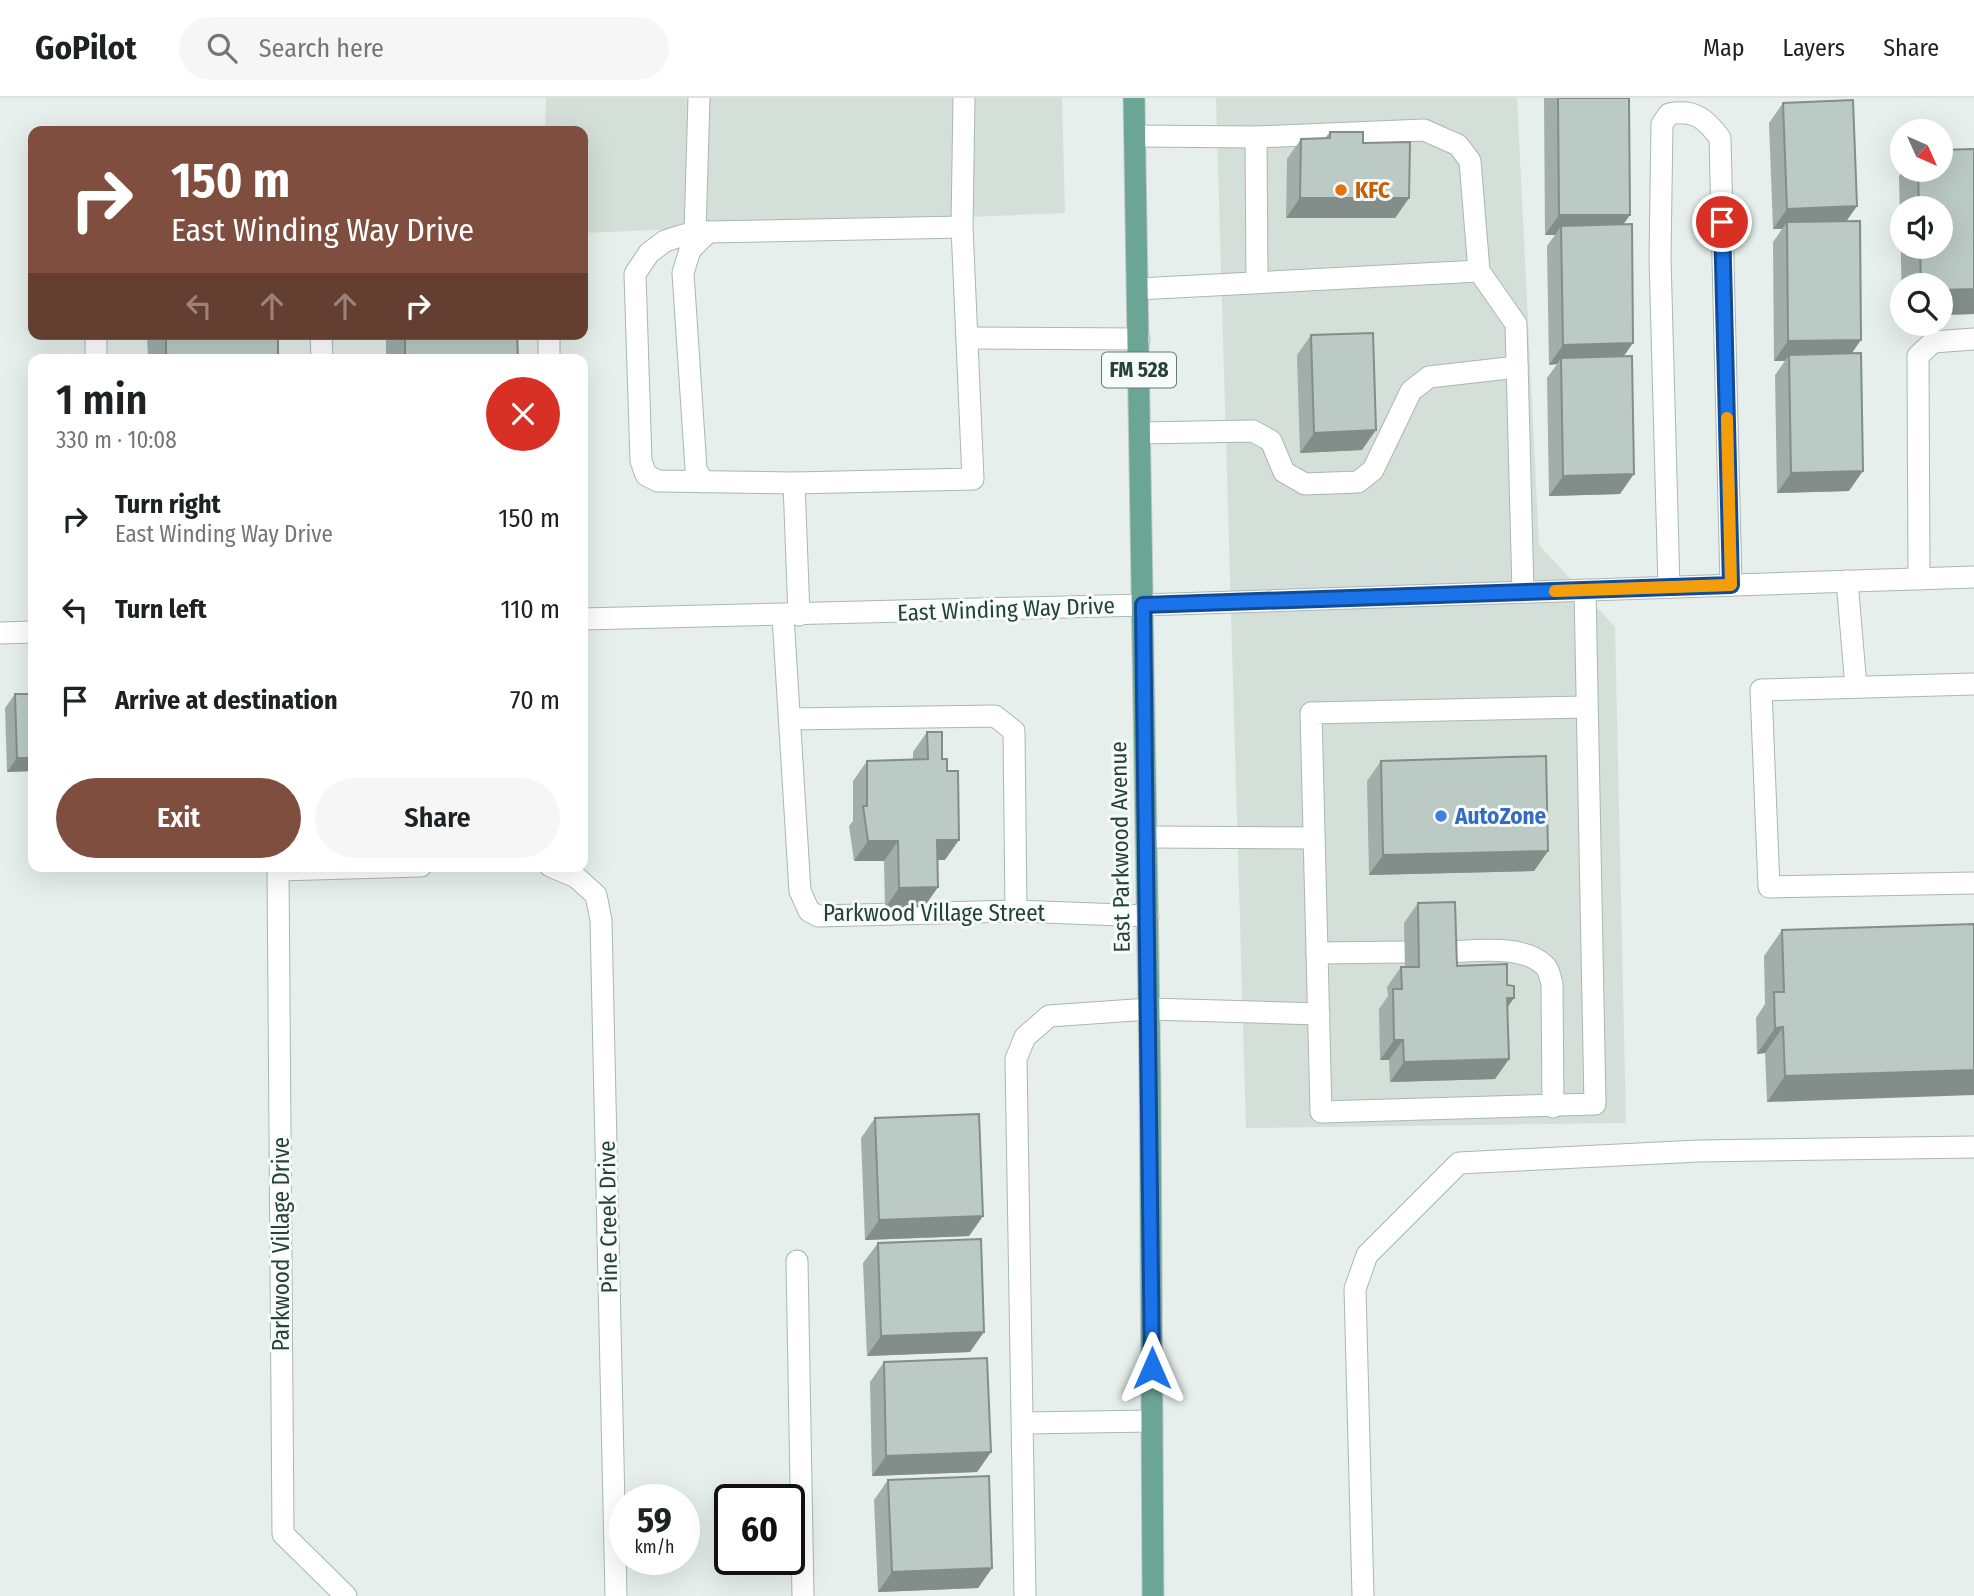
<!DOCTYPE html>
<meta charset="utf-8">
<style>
:root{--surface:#fff;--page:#f6f6f6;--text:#202124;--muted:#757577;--line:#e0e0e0;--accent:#7f4e3f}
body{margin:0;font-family:"Fira Sans Condensed",sans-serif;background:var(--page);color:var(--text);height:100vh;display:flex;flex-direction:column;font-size:26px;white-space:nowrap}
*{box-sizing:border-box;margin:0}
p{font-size:23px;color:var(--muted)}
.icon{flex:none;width:38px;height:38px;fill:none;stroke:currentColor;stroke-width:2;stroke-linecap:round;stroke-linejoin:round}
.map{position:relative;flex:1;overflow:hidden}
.panel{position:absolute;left:28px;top:256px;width:560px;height:518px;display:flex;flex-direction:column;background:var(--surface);border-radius:14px;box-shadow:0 7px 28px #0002}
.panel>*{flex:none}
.hud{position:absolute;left:28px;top:28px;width:560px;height:214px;border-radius:14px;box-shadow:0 7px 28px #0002;background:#7f4e3f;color:#fff;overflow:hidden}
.needle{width:46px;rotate:135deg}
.fabs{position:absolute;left:1890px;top:21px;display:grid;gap:14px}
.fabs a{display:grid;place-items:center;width:63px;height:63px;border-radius:50%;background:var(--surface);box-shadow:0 7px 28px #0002;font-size:35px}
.speed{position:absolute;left:609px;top:1386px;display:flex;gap:14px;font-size:35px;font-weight:700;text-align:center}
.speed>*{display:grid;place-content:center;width:91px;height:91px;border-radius:50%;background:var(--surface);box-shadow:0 7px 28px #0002;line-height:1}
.speed small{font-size:18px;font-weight:400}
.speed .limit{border:4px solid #111;border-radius:10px;background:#fff;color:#111}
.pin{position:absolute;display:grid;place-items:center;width:60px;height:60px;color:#fff;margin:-30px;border:4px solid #fff;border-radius:50%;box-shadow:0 2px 7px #0007}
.me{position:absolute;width:77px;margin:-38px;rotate:0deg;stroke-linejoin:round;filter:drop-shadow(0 0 5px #0008)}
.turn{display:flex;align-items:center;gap:24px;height:147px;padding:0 28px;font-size:32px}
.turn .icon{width:91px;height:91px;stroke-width:2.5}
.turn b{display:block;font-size:49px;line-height:60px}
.lanes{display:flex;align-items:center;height:66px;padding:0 28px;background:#0003;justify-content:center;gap:35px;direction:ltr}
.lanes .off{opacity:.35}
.round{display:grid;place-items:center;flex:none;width:74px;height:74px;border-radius:37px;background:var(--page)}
.head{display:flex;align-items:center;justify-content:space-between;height:119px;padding:0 28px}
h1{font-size:42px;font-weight:600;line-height:52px}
.action{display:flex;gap:14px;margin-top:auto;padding:14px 28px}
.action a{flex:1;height:80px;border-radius:42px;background:var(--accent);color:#fff;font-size:28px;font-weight:600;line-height:80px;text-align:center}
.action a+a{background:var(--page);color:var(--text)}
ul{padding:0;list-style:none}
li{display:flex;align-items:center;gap:21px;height:91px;padding:0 28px}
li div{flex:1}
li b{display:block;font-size:26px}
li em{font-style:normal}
header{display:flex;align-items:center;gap:42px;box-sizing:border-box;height:98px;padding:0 35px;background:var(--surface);border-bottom:2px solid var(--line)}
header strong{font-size:33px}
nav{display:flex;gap:38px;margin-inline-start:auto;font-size:24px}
.search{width:490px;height:63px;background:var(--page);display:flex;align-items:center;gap:18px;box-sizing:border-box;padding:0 24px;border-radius:38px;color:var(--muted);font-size:26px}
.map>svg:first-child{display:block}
.built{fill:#d4dfda}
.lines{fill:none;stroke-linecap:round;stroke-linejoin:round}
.minor-casing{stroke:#a8b8b2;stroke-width:23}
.major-casing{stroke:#c2cac8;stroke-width:23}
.minor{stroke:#fff;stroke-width:21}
.major{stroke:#6aa596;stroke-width:21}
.wall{fill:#a1aea9;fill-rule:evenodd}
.shaded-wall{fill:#838d89}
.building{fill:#bbcac4;stroke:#838d89;stroke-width:2}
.route-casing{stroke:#114b97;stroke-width:18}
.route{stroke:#1a73e8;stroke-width:12}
.slow{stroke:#f59e0b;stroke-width:12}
.food-dot{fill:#e8710a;stroke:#f7fbf9;stroke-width:2.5}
.shop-dot{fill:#3f7fe0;stroke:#f7fbf9;stroke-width:2.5}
.labels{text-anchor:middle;stroke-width:6;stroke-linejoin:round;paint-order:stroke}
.shield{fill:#f7fbf9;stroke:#637a73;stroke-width:2}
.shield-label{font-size:21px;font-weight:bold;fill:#24423a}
.food-label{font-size:23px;font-weight:bold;fill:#c56008;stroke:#f7fbf9;text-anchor:start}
.street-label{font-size:23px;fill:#24423a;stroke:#f7fbf9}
.shop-label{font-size:23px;font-weight:bold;fill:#366cbe;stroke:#f7fbf9;text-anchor:start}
</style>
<header>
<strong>GoPilot</strong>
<div class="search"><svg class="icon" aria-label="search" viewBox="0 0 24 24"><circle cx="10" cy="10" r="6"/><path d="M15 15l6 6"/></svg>Search here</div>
<nav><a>Map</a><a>Layers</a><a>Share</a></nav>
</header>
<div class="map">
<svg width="1974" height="1498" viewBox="0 0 1974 1498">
<rect width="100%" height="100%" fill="#e6efeb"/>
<g class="built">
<path d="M 546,0 L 1062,0 L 1065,115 L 583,135 L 583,33 L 545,33 Z"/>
<path d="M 1216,0 L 1517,0 L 1539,447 L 1615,529 L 1626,1025 L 1246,1030 Z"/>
</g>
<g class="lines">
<g class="minor-casing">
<g id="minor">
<path d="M 1135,38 L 1256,39 L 1424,32 L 1458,47 L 1470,63 L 1479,173 L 1516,226 L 1523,494"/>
<path d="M 1256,39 L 1257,184"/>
<path d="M 962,129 L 708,134 L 684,137 L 665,143 L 649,155 L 635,176 L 641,363 L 646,377 L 658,383 L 794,385 L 973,381 L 962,129 L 964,0"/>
<path d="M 695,135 L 699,0"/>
<path d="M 1138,191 L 1479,173"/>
<path d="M 96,236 L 96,261"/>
<path d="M 321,236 L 322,261"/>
<path d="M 549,236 L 549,261"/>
<path d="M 967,240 L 1139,241"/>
<path d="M 1140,335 L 1253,333 L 1271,343 L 1284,374 L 1305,386 L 1358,384 L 1373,372 L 1411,293 L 1429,279 L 1517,269"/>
<path d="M 703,384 L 696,371 L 683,175 L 690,152 L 708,134"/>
<path d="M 794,385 L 799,517"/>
<path d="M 1919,481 L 1918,258 L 1933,244 L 1974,241"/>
<path d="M 1847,483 L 1856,589"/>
<path d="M 1669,489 L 1660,160 L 1662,26 L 1669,16 C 1694,11 1706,21 1720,40 L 1731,487"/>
<path d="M 1585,492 L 1595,1006 L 1321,1014 L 1311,615 L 1587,609"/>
<path d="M 783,518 L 800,793 L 809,813 L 818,818 L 1016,813 L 1148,818"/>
<path d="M 583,521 L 1143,507 L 1974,479"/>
<path d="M 0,535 L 33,534"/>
<path d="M 1974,586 L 1761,592 L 1769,789 L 1974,785"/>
<path d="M 790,621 L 995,618 L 1014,633 L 1016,813"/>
<path d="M 1147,739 L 1314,740"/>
<path d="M 278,768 L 283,1436 L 346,1498"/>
<path d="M 550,768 L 576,779 L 596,797 L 601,822 L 616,1498"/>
<path d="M 278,772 L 421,768"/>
<path d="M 1442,854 C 1471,854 1521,845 1544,867 C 1549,871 1550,879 1552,886 L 1553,1009"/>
<path d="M 1317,855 L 1404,854"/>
<path d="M 797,1163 L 803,1498"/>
<path d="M 1024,1325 L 1152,1323"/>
<path d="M 1025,1498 L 1016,961 L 1025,939 L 1049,918 L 1149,911 L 1319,916"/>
<path d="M 1363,1498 L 1355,1191 L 1367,1157 L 1459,1065 L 1698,1053 L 1974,1049"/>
</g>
</g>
<g class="major-casing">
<path id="major" d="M 1134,0 L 1150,981 L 1153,1498"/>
</g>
<use href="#minor" class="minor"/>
<use href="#major" class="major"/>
</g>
<g class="wall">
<path d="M 1544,0 L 1629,0 L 1623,127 L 1624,258 L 1620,396 L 1549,398 L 1547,280 L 1557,266 L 1549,267 L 1547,148 L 1555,137 L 1545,137 Z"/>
<path d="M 1783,5 L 1857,108 L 1846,123 L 1852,255 L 1849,393 L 1777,395 L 1775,277 L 1785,263 L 1774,263 L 1773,144 L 1782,131 L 1773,131 L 1769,25 Z"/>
<path d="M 1330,34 L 1363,45 L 1409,100 L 1395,120 L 1286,120 L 1287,61 L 1301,41 L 1325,40 Z"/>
<path d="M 1974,51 L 1974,216 L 1941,217 L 1941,187 L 1902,187 L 1902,208 L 1899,78 L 1904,72 L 1918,72 ZM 1902,110 L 1941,110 L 1941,149 L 1902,149 Z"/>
<path d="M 147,236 L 278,236 L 278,261 L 148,261 Z"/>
<path d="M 386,236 L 517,236 L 518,261 L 386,261 Z"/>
<path d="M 1311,237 L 1362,352 L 1300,355 L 1297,257 Z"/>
<path d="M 15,596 L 33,596 L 33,673 L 7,674 L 5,610 Z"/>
<path d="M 927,634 L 945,762 L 937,762 L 938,789 L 924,809 L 885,810 L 884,763 L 854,763 L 849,728 L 853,723 L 853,683 L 867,663 L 913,662 L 913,654 Z"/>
<path d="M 1381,663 L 1548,753 L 1534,773 L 1369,777 L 1367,683 Z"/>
<path d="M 1418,805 L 1457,868 L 1507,909 L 1509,961 L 1495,981 L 1390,984 L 1389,962 L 1380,962 L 1379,911 L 1388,898 L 1387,889 L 1401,869 L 1405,869 L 1404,825 Z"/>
<path d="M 1974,826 L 1767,1004 L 1765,955 L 1757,956 L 1756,920 L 1765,906 L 1764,858 L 1782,832 Z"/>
<path d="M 875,1020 L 983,1118 L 969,1138 L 865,1142 L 861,1040 Z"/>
<path d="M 878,1145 L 970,1254 L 867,1258 L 863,1165 Z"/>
<path d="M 884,1264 L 991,1354 L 977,1374 L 872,1378 L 870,1284 Z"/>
<path d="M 888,1382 L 992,1470 L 978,1490 L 878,1494 L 874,1402 Z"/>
</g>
<g class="shaded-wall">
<path d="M 1300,100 L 1409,100 L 1395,120 L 1286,120 Z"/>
<path d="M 1857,108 L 1843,128 L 1787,124 L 1782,131 L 1773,131 L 1787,111 Z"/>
<path d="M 1559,117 L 1630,117 L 1616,137 L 1561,128 L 1555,137 L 1545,137 Z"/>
<path d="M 1974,191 L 1974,216 L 1941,217 L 1941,192 Z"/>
<path d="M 1861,242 L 1847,262 L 1789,257 L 1785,263 L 1774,263 L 1788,243 Z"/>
<path d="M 1633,245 L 1619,265 L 1561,260 L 1557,266 L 1549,267 L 1563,247 Z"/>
<path d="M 1376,332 L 1362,352 L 1300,355 L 1314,335 Z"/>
<path d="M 1863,373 L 1849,393 L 1777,395 L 1791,375 Z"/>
<path d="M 1634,376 L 1620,396 L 1549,398 L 1563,378 Z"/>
<path d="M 17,660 L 33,660 L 33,673 L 7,674 Z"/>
<path d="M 937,742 L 959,742 L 945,762 L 923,762 Z"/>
<path d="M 868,743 L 898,743 L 884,763 L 854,763 Z"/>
<path d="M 1548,753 L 1534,773 L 1369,777 L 1383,757 Z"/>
<path d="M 938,789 L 924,809 L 885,810 L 899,790 Z"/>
<path d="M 1507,900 L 1514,900 L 1500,920 Z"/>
<path d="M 1783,929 L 1765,955 L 1757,956 L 1775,930 Z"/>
<path d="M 1394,942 L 1403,942 L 1389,962 L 1380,962 Z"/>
<path d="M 1509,961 L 1495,981 L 1390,984 L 1404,964 Z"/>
<path d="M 1974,972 L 1974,997 L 1767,1004 L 1785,978 Z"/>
<path d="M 983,1118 L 969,1138 L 865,1142 L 879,1122 Z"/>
<path d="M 984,1234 L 970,1254 L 867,1258 L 881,1238 Z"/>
<path d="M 991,1354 L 977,1374 L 872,1378 L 886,1358 Z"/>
<path d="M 992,1470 L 978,1490 L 878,1494 L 892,1474 Z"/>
</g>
<g class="building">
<path d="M 1558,0 L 1629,0 L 1630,117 L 1559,117 Z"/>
<path d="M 1853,2 L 1857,108 L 1787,111 L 1783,5 Z"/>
<path d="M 1330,34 L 1363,34 L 1363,45 L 1410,44 L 1409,100 L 1300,100 L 1301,41 L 1330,40 Z"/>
<path d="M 1974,51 L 1974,191 L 1941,192 L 1941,187 L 1921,187 L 1920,149 L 1941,149 L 1941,110 L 1919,110 L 1918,72 L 1941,72 L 1941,52 Z"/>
<path d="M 1860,123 L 1861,242 L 1788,243 L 1787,124 Z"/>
<path d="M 1632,126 L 1633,245 L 1563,247 L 1561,128 Z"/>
<path d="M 1373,235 L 1376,332 L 1314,335 L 1311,237 Z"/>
<rect x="166" y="236" width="112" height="25"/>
<path d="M 405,236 L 517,236 L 518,261 L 405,261 Z"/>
<path d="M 1861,255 L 1863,373 L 1791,375 L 1789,257 Z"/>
<path d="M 1632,258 L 1634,376 L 1563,378 L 1561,260 Z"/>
<path d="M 15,596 L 33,596 L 33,660 L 17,660 Z"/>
<path d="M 927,634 L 942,634 L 942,661 L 947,661 L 947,673 L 958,673 L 959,742 L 937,742 L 938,789 L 899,790 L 898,743 L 868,743 L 863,708 L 867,708 L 867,663 L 928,661 Z"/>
<path d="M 1546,658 L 1548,753 L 1383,757 L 1381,663 Z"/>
<path d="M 1455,804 L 1457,868 L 1507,866 L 1507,887 L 1514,888 L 1514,900 L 1507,900 L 1509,961 L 1404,964 L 1403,942 L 1394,942 L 1393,891 L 1402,891 L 1401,869 L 1419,869 L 1418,805 Z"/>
<path d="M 1974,826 L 1974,972 L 1785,978 L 1783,929 L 1775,930 L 1774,894 L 1784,894 L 1782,832 Z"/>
<path d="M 979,1016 L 983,1118 L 879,1122 L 875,1020 Z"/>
<path d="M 981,1141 L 984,1234 L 881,1238 L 878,1145 Z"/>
<path d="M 987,1260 L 991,1354 L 886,1358 L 884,1264 Z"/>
<path d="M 989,1378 L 992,1470 L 892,1474 L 888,1382 Z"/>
</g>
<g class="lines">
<g class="route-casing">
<path id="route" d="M 1152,1270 L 1143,507 L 1731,487 L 1722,124"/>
</g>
<use href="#route" class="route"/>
<path class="slow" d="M 1555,493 L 1731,487 L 1727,320"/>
</g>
<circle class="food-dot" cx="1341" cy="92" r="7"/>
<circle class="shop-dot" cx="1441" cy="718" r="7"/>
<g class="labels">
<rect class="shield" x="1102" y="254.5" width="74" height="35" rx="5"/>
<g class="shield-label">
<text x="1139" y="279">FM 528</text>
</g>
<g class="food-label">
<text x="1355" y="100">KFC</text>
</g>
<g class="street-label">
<text transform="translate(1006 511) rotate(-2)" y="8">East Winding Way Drive</text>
<text transform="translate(1120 749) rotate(-91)" y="8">East Parkwood Avenue</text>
<text x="934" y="823">Parkwood Village Street</text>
<text transform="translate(608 1119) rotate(-91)" y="8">Pine Creek Drive</text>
<text transform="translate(281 1146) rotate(-90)" y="8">Parkwood Village Drive</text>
</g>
<g class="shop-label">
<text x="1455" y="726">AutoZone</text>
</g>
</g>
</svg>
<div class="fabs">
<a><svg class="needle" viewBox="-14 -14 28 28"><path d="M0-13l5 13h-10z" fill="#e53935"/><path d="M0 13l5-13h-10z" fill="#757577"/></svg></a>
<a><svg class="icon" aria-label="sound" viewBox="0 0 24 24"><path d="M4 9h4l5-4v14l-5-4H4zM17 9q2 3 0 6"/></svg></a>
<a><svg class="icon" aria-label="search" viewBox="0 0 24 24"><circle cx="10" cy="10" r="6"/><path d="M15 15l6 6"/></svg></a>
</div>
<div class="speed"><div>59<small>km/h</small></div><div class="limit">60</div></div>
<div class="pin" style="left:1722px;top:124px;background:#d93025"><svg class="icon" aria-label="arrive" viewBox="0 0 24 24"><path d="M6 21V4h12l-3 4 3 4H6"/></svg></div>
<svg class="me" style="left:1152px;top:1270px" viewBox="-20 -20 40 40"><path d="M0-17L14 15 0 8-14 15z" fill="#1a73e8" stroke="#fff" stroke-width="4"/></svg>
<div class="hud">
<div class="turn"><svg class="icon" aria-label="right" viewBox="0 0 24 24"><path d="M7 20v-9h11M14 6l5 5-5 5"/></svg><div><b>150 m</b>East Winding Way Drive</div></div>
<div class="lanes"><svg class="icon off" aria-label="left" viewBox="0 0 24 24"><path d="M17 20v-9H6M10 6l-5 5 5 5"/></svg><svg class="icon off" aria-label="ahead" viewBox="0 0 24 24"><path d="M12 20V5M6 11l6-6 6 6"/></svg><svg class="icon off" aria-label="ahead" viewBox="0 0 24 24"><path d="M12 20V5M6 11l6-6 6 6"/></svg><svg class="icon" aria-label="right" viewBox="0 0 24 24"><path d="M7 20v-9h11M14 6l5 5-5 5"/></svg></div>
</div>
<section class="panel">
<div class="head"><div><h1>1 min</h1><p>330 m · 10:08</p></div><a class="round" style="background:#d93025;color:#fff"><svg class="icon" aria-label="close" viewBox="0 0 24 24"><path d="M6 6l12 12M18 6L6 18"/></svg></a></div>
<ul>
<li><svg class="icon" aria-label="right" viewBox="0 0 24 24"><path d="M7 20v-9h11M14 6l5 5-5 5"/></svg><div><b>Turn right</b><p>East Winding Way Drive</p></div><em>150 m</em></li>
<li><svg class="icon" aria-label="left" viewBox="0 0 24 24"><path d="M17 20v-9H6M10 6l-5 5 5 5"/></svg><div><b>Turn left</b></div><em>110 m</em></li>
<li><svg class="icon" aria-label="arrive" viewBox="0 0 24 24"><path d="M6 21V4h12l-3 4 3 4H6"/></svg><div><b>Arrive at destination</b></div><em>70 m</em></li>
</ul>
<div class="action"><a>Exit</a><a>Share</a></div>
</section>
</div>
